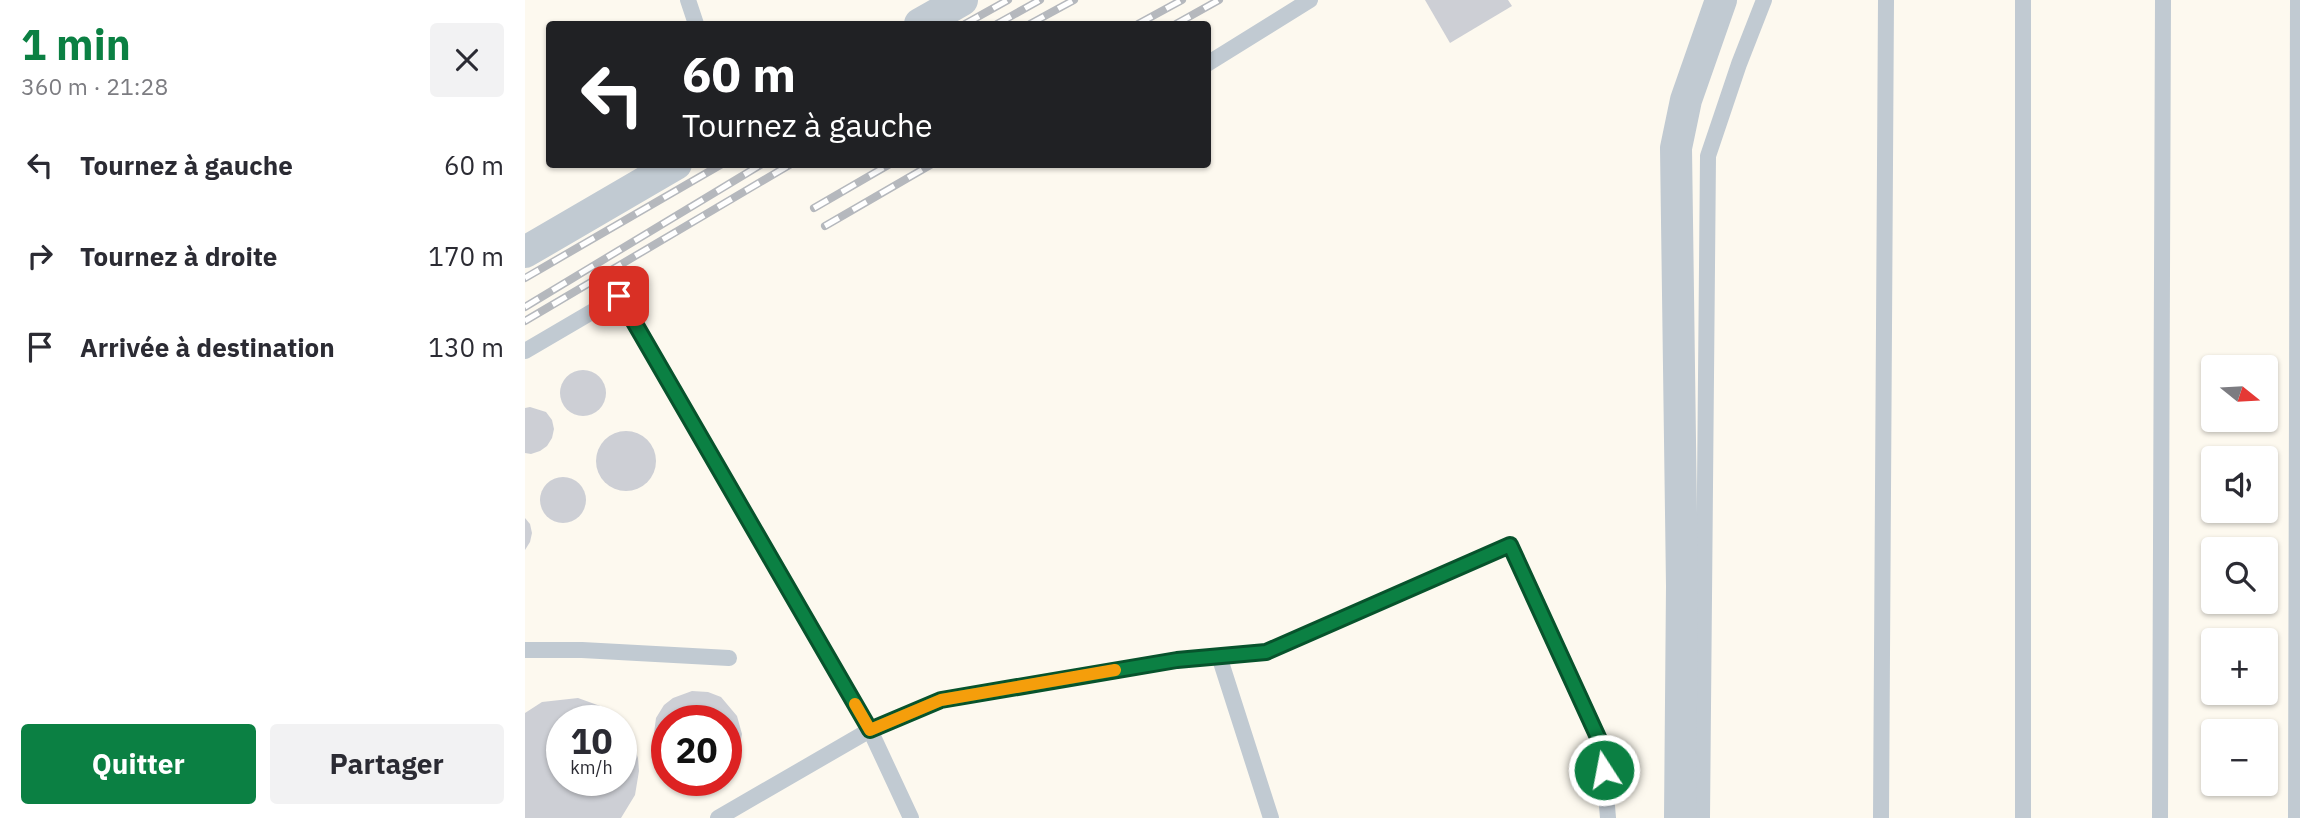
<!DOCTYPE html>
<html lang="fr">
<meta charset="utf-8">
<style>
:root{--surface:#fff;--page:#f2f2f3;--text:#2b2b33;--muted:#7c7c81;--accent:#0b8043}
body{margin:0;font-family:"IBM Plex Sans",sans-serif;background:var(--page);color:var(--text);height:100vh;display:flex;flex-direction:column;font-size:26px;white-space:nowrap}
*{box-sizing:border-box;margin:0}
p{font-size:23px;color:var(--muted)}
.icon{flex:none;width:38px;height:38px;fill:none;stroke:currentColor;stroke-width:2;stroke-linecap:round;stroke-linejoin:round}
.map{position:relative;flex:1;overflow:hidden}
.sheet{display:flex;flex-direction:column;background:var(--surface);width:525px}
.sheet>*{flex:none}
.guide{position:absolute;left:21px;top:21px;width:665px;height:147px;border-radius:7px;box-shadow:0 2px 5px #0004;background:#202124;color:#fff;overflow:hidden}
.needle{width:46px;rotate:108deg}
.fabs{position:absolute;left:1676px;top:355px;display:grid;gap:14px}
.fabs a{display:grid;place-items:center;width:77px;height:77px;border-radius:7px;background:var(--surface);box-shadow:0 2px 5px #0004;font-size:35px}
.speed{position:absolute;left:21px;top:705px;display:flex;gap:14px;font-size:35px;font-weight:700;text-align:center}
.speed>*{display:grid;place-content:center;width:91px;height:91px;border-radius:50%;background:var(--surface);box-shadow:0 2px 5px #0004;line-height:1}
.speed small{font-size:18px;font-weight:400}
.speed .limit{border:10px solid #d22;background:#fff;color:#111}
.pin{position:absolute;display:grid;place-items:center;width:60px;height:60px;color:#fff;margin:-30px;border-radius:14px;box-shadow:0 4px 10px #0006}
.me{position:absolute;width:77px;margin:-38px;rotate:349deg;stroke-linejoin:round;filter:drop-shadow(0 0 5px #0008)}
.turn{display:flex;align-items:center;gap:24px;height:147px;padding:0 21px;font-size:32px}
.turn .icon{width:91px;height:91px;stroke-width:2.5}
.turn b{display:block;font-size:49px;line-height:60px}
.round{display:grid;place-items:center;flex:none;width:74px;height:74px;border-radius:7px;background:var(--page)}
.summary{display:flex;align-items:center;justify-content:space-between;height:119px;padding:0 21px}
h1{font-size:42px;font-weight:700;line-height:52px;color:var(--accent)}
.primary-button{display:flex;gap:14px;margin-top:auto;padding:14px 21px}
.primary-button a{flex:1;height:80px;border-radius:7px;background:var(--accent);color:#fff;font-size:28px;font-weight:700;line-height:80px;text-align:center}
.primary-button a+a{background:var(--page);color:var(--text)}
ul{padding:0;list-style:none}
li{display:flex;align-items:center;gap:21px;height:91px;padding:0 21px}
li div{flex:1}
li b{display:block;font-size:26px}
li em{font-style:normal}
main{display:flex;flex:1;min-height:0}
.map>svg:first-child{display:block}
.commercial{fill:#fdf9ef;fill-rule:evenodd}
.building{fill:#cdcfd5}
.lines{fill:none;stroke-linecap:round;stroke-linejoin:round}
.lane{stroke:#c1cad2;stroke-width:16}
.street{stroke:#c1cad2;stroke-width:32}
.rail-casing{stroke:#b5b8bd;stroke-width:8}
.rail{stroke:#fff;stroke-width:5;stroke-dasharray:16;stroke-linecap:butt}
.route-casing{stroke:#07532c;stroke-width:18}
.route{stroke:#0b8043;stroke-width:12}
.slow{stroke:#f59e0b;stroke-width:12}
</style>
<main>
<section class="sheet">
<div class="summary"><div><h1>1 min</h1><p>360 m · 21:28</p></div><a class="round"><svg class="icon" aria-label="close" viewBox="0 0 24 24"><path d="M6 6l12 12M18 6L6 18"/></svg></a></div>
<ul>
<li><svg class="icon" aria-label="left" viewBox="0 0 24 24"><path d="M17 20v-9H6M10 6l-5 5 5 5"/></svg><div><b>Tournez à gauche</b></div><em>60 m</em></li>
<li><svg class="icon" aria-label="right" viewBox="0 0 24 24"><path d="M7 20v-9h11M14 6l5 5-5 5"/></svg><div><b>Tournez à droite</b></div><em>170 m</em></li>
<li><svg class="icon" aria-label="arrive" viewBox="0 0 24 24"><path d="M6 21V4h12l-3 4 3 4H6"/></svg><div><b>Arrivée à destination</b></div><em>130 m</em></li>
</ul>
<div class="primary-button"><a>Quitter</a><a>Partager</a></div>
</section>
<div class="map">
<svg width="1775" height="818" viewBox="0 0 1775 818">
<rect width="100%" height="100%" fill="#f5f3f3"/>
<path class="commercial" d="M 0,0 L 1775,0 L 1775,818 L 0,818 ZM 24,24 L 682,24 L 682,164 L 24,164 ZM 1689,368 L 1741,368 L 1741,420 L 1689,420 ZM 1689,458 L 1741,458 L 1741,511 L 1689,511 ZM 1689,550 L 1741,550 L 1741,602 L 1689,602 ZM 1689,640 L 1741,640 L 1741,693 L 1689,693 ZM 37,721 L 96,721 L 96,780 L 37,780 ZM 142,721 L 201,721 L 201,780 L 142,780 ZM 1689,732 L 1741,732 L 1741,784 L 1689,784 Z"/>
<g class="building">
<path d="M 900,0 L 983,0 L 987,6 L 925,43 Z"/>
<circle cx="58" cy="393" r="23"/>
<path d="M 5,407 L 21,412 L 27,420 L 29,429 L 27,438 L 22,446 L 15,451 L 6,454 L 0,453 L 0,408 Z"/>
<circle cx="101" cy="461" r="30"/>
<circle cx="38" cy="500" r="23"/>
<path d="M 0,518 L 5,524 L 7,533 L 5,542 L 0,550 Z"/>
<path d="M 167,691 L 183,692 L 196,697 L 212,716 L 217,734 L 214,750 L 201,767 L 201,721 L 142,721 L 142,768 L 136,761 L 128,741 L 131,718 L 139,705 L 148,698 Z"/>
<path d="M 53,698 L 78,707 L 92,721 L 37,721 L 37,780 L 96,780 L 96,726 L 104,734 L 113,758 L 114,771 L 110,795 L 96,818 L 0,818 L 0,713 L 17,702 Z"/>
</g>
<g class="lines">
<g class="lane">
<path d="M 163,0 L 171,24"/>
<path d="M 682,64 L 785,0"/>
<path d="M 0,351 L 94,296 L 345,730 L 386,818"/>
<path d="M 0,650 L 57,650 L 204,658"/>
<path d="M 694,656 L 746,818"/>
<path d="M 193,818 L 345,730 L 416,700 L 652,660 L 741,652 L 985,545 L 1077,746 L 1083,818"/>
<path d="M 1177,818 L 1183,156 L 1214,64 L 1239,0"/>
<path d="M 1356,818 L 1361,0"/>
<path d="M 1498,818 L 1498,0"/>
<path d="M 1635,818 L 1638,0"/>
<path d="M 1771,818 L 1773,0"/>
</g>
<g class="street">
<path d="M 395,24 L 437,0"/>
<path d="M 0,252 L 151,164"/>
<path d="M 1155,818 L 1157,586 L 1151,148 L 1161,100 L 1196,0"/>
</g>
<g class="rail-casing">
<g id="rail">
<path d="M 440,24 L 483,0"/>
<path d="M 472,24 L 515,0"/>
<path d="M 505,24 L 549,0"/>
<path d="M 613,24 L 657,0"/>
<path d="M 651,24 L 694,0"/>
<path d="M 289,208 L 365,164"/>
<path d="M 300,226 L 407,164"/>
<path d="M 0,278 L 197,164"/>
<path d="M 0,307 L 237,164"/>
<path d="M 0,321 L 266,164"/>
</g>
</g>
<use href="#rail" class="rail"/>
</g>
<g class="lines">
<g class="route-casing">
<path id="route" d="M 94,296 L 345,730 L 416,700 L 652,660 L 741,652 L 985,545 L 1077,746 L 1079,770"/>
</g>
<use href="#route" class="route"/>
<path class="slow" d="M 330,704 L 345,730 L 416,700 L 590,670"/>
</g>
</svg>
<div class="fabs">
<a><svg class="needle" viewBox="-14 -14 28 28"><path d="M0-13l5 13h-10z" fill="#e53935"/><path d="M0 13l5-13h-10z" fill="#7c7c81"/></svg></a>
<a><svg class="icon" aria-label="sound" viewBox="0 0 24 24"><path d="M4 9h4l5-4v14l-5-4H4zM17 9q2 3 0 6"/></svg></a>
<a><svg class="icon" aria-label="search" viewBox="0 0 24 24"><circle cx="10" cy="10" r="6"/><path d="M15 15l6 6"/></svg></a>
<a>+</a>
<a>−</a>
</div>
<div class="speed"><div>10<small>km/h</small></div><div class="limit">20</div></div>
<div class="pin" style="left:94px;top:296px;background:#d93025"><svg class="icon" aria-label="arrive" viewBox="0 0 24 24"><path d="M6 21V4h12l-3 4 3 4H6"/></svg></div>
<svg class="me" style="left:1079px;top:770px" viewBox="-20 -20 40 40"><circle r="17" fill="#0b8043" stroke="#fff" stroke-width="3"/><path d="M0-11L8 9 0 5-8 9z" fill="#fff"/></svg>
<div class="guide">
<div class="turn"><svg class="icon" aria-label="left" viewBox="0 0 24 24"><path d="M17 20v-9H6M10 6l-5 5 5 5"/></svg><div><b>60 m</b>Tournez à gauche</div></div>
</div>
</div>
</main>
